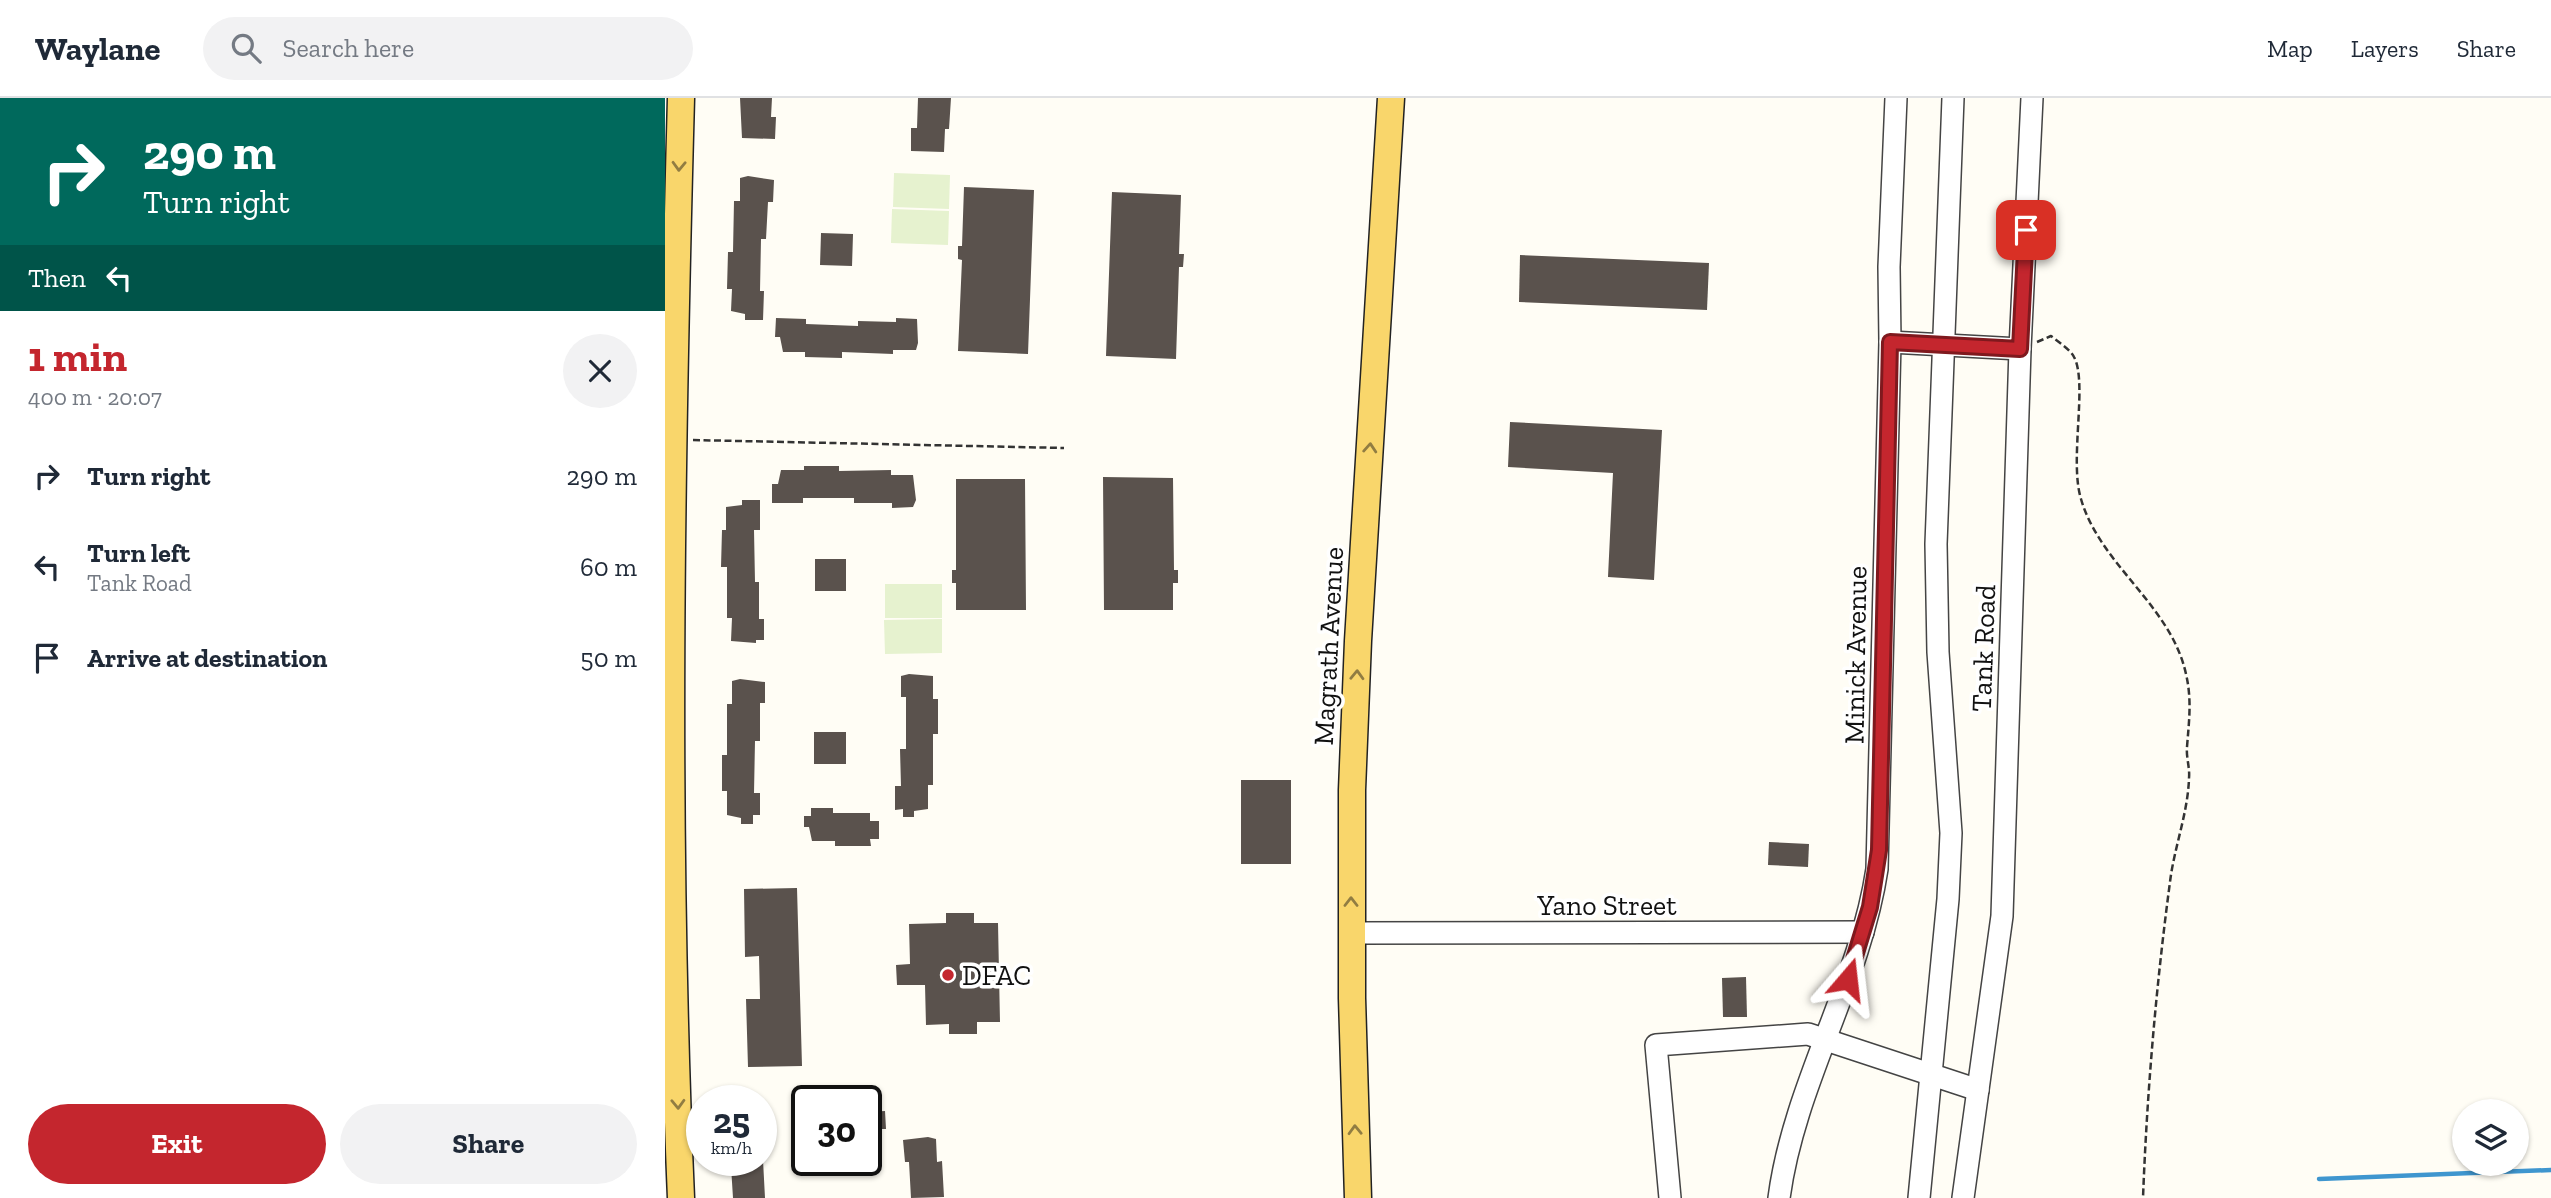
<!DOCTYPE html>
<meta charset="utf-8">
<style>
:root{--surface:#fff;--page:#f2f2f3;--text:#1f2937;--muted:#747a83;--line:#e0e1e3;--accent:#c4262e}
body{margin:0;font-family:"Zilla Slab",serif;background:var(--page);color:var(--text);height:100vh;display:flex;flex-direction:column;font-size:26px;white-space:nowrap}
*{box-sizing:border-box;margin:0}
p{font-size:23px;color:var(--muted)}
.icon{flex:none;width:38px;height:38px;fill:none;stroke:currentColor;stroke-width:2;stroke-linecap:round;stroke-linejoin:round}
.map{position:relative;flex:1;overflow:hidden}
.details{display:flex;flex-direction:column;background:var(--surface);width:665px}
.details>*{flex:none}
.guide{background:#00695c;color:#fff;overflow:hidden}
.fabs{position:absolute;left:1787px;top:1001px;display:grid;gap:14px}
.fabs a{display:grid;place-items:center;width:77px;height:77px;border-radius:50%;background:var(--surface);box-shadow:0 2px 5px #0004;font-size:35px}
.speed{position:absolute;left:21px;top:987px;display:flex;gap:14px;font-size:35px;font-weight:700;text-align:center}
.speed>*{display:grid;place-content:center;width:91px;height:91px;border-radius:50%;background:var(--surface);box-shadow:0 2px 5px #0004;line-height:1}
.speed small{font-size:18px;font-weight:400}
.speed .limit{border:4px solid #111;border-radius:10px;background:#fff;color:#111}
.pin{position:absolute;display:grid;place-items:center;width:60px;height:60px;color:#fff;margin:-30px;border-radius:14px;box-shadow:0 4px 10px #0006}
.me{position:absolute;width:77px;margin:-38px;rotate:17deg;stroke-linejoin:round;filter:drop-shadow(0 0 5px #0008)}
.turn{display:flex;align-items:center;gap:24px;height:147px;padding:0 28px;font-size:32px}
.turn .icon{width:91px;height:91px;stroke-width:2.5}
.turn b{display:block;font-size:49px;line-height:60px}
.then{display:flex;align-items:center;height:66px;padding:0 28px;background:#0003;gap:14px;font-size:26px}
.round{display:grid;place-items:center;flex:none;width:74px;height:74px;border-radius:37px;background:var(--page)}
.head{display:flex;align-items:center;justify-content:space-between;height:119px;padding:0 28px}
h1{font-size:42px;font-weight:800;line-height:52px;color:var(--accent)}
.cta{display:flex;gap:14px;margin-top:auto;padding:14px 28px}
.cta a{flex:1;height:80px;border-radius:42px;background:var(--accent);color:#fff;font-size:28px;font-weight:800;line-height:80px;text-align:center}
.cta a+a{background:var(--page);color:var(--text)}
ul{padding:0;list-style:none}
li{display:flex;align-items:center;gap:21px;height:91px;padding:0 28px}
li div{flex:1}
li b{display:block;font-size:26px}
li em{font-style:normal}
header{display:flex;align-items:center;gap:42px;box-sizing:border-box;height:98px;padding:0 35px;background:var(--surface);border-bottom:2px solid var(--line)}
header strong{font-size:33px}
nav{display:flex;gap:38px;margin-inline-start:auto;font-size:24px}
.search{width:490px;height:63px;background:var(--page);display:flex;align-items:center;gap:18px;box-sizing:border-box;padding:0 24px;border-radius:38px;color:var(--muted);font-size:26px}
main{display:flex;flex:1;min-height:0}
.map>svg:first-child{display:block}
.pitch{fill:#e6f2cf}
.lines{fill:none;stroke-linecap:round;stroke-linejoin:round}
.stream{stroke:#3f96cf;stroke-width:4.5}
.building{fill:#5a524d}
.minor-casing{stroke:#444;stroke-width:24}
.major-casing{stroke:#222;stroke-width:29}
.path{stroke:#333;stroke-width:2.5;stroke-dasharray:7 3.5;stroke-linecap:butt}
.minor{stroke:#fff;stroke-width:21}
.major{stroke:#f9d66b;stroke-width:26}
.oneway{stroke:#917d42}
.route-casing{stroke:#7f191e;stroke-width:18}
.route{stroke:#c4262e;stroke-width:12}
.poi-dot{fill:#c4262e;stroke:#fff;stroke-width:2.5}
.labels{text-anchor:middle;stroke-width:7;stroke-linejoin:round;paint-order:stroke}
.street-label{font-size:28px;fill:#111;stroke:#fff}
.poi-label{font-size:28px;fill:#111;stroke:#fff;text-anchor:start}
</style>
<header>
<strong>Waylane</strong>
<div class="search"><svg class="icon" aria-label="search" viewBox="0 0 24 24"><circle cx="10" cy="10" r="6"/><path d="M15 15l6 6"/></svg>Search here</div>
<nav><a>Map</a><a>Layers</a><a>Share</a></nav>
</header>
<main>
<section class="details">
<div class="guide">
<div class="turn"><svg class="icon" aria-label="right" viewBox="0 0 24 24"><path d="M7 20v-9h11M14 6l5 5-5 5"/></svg><div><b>290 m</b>Turn right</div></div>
<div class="then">Then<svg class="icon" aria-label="left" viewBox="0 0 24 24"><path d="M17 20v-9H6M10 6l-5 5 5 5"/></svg></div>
</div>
<div class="head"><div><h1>1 min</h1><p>400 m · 20:07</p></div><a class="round"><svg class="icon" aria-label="close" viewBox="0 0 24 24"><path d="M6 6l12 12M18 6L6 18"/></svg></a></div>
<ul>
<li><svg class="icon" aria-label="right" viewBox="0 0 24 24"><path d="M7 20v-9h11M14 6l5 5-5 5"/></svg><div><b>Turn right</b></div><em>290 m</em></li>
<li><svg class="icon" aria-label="left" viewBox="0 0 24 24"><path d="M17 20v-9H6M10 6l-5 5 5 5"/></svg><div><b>Turn left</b><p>Tank Road</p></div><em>60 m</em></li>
<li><svg class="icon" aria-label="arrive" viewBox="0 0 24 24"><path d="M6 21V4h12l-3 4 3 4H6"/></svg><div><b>Arrive at destination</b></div><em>50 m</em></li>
</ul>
<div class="cta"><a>Exit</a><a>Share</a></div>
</section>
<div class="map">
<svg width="1886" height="1100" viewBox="0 0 1886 1100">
<rect width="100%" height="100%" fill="#fffdf5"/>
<g class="pitch">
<path d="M 229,75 L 285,77 L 284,111 L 228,109 Z"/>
<path d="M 227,111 L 284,113 L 283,147 L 226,145 Z"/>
<rect x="220" y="486" width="57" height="34"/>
<path d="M 277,521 L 277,555 L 220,556 L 219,522 Z"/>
</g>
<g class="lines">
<path class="stream" d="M 1654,1081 L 1886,1072"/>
</g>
<g class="building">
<path d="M 75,0 L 107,0 L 106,19 L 111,19 L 110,41 L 77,40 Z"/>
<path d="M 253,0 L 286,0 L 284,31 L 280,31 L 279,54 L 246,53 L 246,30 L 252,30 Z"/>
<path d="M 83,78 L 109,82 L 108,104 L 103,104 L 101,141 L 96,141 L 95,193 L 99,193 L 98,222 L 80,222 L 80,216 L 66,213 L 67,191 L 62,191 L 63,154 L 68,154 L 69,103 L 75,103 L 75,80 Z"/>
<path d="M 299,89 L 369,92 L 363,256 L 293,253 L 297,162 L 293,161 L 293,148 L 297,148 Z"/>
<path d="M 447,94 L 516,97 L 514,156 L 519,156 L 518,169 L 514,169 L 511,261 L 441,258 Z"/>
<path d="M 156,135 L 188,136 L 187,168 L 155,167 Z"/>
<path d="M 855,157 L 1044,165 L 1042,212 L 854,204 Z"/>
<path d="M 111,220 L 141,221 L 141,226 L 193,228 L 193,223 L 231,224 L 231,220 L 252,221 L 253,245 L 251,252 L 228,252 L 228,256 L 177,254 L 177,260 L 140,259 L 140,254 L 118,254 L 115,239 L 110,239 Z"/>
<path d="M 845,324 L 997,332 L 989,482 L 943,479 L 948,375 L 843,369 Z"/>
<path d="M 139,368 L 174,368 L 174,373 L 226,372 L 226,377 L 248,377 L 251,402 L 248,409 L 227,410 L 227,405 L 189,405 L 189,400 L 138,400 L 138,405 L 107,405 L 107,386 L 113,386 L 116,372 L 139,372 Z"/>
<path d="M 438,379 L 508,380 L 509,472 L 513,472 L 513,485 L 508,485 L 508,512 L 439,512 Z"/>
<path d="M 291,381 L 360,381 L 361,512 L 291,512 L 291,485 L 287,485 L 287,472 L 291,472 Z"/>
<path d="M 77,402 L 95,402 L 95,432 L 89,432 L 90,484 L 94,484 L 94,521 L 99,521 L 99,542 L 91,542 L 91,545 L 66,543 L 67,520 L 62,520 L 62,469 L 56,469 L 57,432 L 61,432 L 61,409 L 77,407 Z"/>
<rect x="150" y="461" width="31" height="32"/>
<path d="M 244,576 L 268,578 L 268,601 L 273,601 L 273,636 L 268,636 L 268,687 L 263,687 L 263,711 L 249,713 L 249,719 L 238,719 L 238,711 L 230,712 L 230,688 L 236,688 L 235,651 L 241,651 L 241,599 L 236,599 L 236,578 Z"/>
<path d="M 75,581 L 100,584 L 100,605 L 95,605 L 95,643 L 90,643 L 89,695 L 95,695 L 95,717 L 88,717 L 88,726 L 76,726 L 76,720 L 62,717 L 62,693 L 57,693 L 57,657 L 62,657 L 62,606 L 67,606 L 67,583 Z"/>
<rect x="149" y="634" width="32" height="32"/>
<rect x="576" y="682" width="50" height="84"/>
<path d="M 146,710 L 168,710 L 168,715 L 205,715 L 205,723 L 214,723 L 214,741 L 205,741 L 206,748 L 170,748 L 170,743 L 147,743 L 144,729 L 139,729 L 139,718 L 146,718 Z"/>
<path d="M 1104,744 L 1144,746 L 1143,769 L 1103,767 Z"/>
<path d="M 132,790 L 137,968 L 83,969 L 81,901 L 95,901 L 94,858 L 80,859 L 79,791 Z"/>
<path d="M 281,815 L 309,815 L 309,825 L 333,825 L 335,924 L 312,924 L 312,936 L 284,936 L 284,926 L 261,927 L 260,887 L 232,887 L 231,867 L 245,866 L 244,826 L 281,825 Z"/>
<path d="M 1081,879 L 1082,919 L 1058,919 L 1057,880 Z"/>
<path d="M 220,1013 L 221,1031 L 213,1031 L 213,1039 L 201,1039 L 201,1014 Z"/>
<path d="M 263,1039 L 271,1041 L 272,1064 L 277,1063 L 279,1099 L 246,1100 L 244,1064 L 240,1064 L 238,1042 Z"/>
<path d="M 71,1062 L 98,1062 L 100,1100 L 68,1100 L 66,1068 L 71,1068 Z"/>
</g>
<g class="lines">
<g class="minor-casing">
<g id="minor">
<path d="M 1225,244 L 1355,251"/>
<path d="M 686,835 L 1198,834"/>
<path d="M 1005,1100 L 991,947 L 1143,936 L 1313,992"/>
<path d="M 1114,1100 C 1129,986 1195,885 1212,771 L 1225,244 L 1224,169 L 1231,0"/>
<path d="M 1254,1100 L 1283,801 L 1286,735 L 1273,554 L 1271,446 L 1288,0"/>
<path d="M 1298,1100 L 1337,818 L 1355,251 L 1367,0"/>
</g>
</g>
<g class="major-casing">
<g id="major">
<path d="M 16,0 C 6,366 0,734 16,1100"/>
<path d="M 693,1100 L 687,900 L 687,692 L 693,543 L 726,0"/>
</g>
</g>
<g class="path">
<path d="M 1372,244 L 1386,238 C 1392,243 1405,251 1409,259 C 1423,285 1404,362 1416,401 C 1435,467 1506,507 1521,576 C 1527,602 1524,623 1522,649 C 1521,659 1525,670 1524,680 C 1523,715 1509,750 1505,784 C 1491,889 1482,994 1478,1100"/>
<path d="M 28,342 L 399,350"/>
</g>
<use href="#minor" class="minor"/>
<use href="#major" class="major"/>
</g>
<defs><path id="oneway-chevron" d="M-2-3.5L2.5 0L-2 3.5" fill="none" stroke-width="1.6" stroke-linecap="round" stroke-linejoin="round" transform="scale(1.75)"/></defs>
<g class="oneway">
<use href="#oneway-chevron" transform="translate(14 68) rotate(92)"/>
<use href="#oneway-chevron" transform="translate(705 350) rotate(-86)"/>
<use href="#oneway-chevron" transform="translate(692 577) rotate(-88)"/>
<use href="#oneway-chevron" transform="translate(686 804) rotate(-90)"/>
<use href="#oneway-chevron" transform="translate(13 1006) rotate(88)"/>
<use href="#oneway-chevron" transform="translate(690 1032) rotate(-92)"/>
</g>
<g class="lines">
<g class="route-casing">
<path id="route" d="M 1183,881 L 1205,809 L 1214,752 L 1225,244 L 1355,251 L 1361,132"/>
</g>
<use href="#route" class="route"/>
</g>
<circle class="poi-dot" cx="283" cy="877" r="7"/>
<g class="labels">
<g class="street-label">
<text transform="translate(663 548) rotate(-87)" y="10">Magrath Avenue</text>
<text transform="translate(1318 550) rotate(-88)" y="10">Tank Road</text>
<text transform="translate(1190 557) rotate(-89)" y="10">Minick Avenue</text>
<text x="942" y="817">Yano Street</text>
</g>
<g class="poi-label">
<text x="297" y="887">DFAC</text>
</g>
</g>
</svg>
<div class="fabs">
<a><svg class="icon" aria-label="layers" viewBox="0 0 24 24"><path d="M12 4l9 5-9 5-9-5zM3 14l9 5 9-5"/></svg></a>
</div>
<div class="speed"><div>25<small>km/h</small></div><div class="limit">30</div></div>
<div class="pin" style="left:1361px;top:132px;background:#d93025"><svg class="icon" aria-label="arrive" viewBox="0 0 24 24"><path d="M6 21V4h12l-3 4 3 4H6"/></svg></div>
<svg class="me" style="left:1183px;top:881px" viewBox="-20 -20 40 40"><path d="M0-17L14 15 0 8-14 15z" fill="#c4262e" stroke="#fff" stroke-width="4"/></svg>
</div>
</main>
